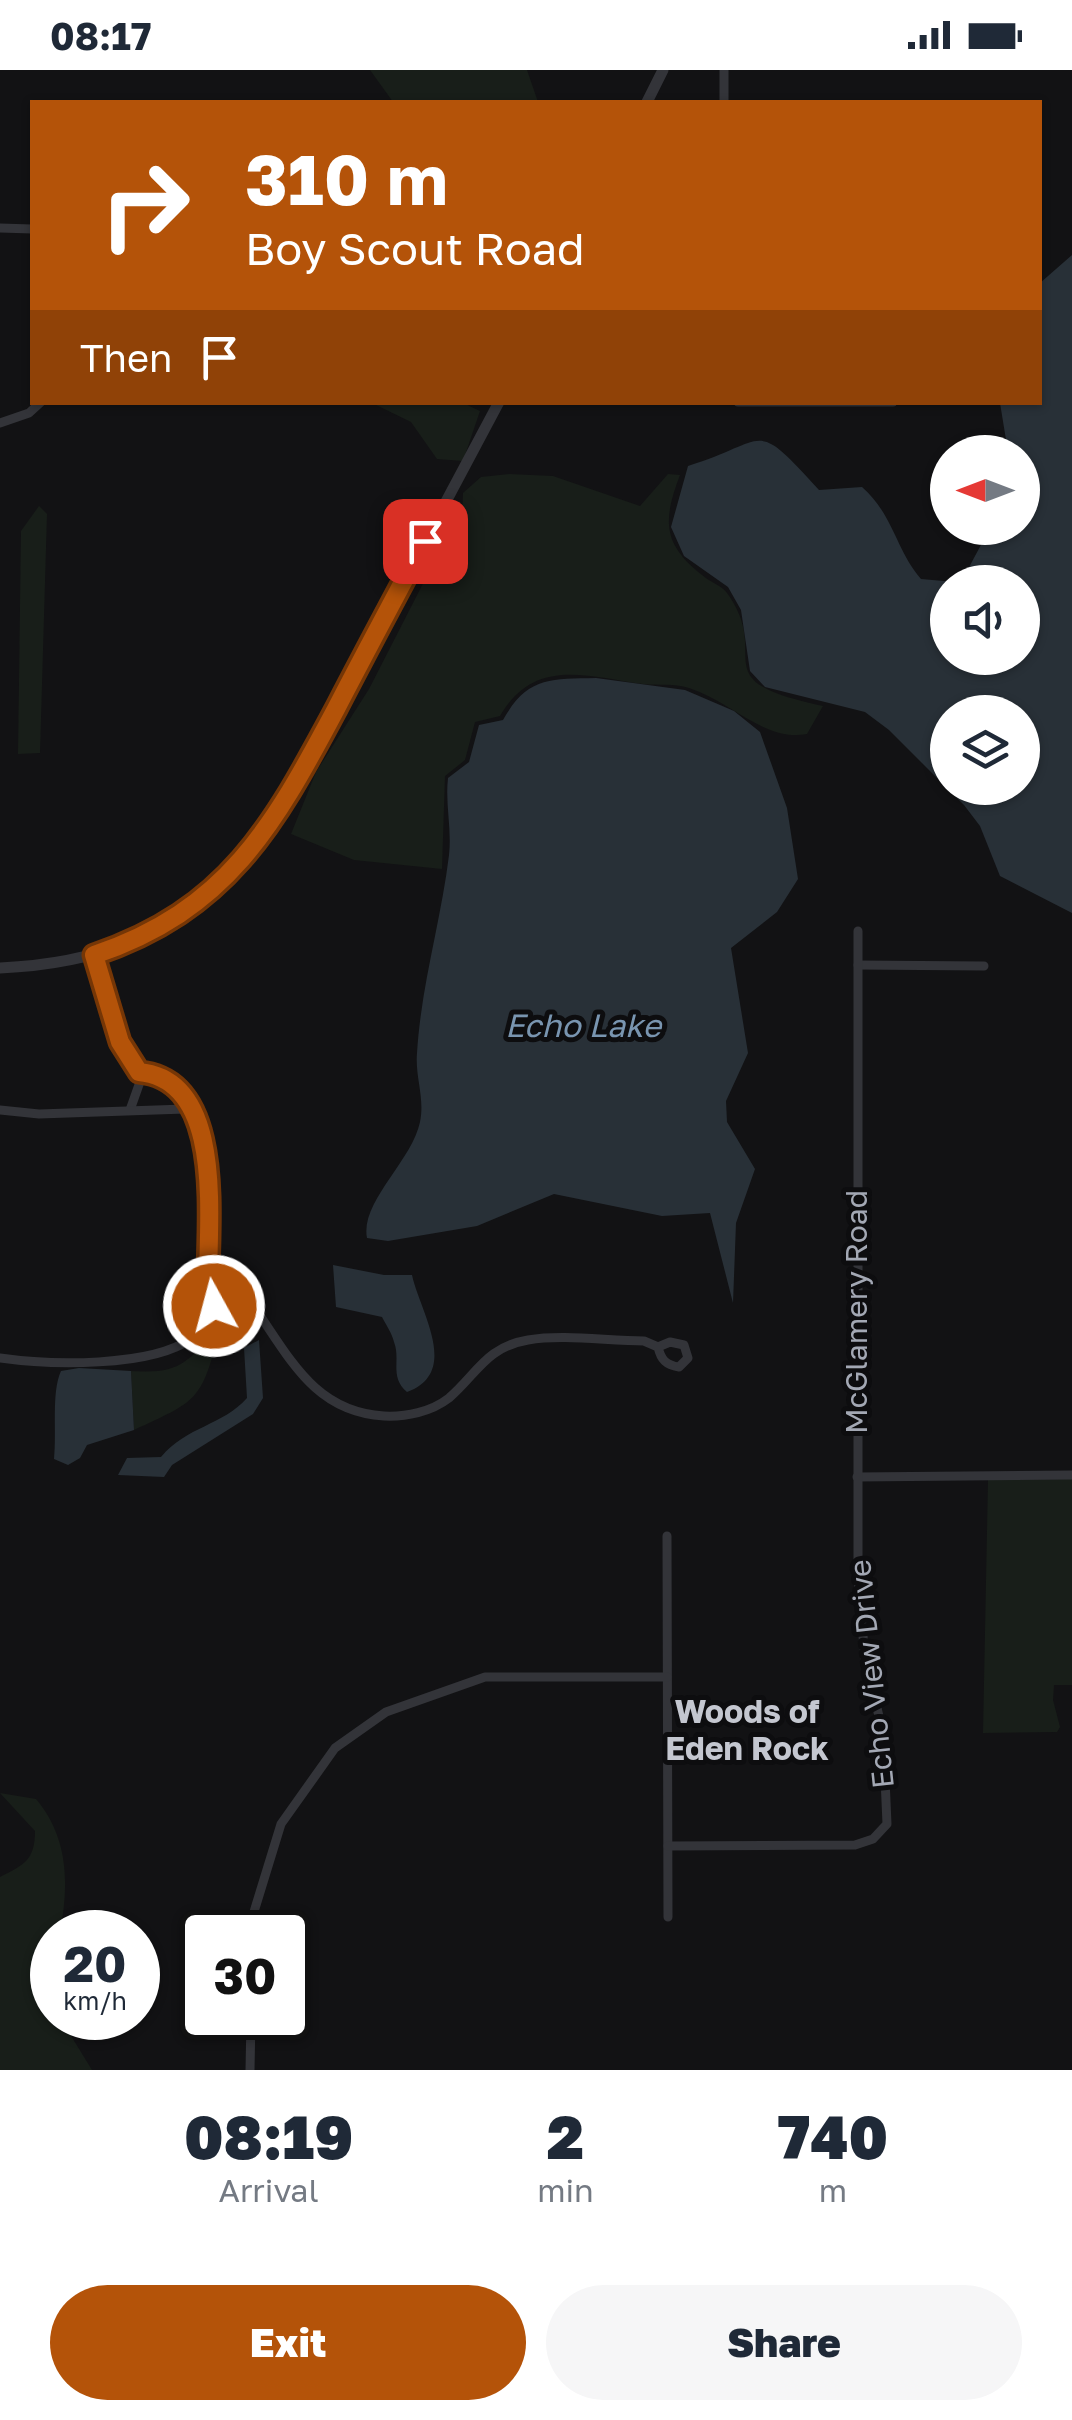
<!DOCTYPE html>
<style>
:root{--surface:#fff;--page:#f6f6f7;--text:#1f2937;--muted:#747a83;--accent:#b45309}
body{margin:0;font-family:"Golos Text",sans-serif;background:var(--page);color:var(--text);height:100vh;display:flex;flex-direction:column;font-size:38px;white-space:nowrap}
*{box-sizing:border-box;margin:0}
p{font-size:32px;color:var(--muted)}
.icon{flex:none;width:55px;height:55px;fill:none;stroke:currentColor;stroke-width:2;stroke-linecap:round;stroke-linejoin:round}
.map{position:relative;height:2000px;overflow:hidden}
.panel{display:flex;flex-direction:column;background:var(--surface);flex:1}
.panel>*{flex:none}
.hud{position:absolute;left:30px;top:30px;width:1012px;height:305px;border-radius:0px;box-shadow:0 2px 8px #0004;background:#b45309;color:#fff;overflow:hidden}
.needle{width:65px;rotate:270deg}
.fabs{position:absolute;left:930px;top:365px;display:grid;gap:20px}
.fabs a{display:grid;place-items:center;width:110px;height:110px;border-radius:50%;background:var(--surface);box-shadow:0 2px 8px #0004;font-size:50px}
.speed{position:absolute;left:30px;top:1840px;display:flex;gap:20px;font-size:50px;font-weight:700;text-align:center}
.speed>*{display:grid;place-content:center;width:130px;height:130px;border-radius:50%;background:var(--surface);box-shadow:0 2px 8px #0004;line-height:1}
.speed small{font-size:25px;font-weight:400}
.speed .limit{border:5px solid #111;border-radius:15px;background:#fff;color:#111}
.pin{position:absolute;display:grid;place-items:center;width:85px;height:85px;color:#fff;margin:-42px;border-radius:20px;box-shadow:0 5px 15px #0006}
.me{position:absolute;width:110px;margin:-55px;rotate:353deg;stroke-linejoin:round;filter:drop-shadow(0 0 8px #0008)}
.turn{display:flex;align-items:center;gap:35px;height:210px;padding:0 50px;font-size:45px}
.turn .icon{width:130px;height:130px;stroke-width:2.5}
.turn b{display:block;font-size:70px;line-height:85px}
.then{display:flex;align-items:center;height:95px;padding:0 50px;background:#0003;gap:20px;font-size:38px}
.eta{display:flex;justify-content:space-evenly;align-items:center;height:170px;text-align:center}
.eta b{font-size:60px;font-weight:800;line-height:70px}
.primary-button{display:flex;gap:20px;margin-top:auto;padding:20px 50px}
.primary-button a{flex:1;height:115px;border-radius:60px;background:var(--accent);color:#fff;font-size:40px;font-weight:800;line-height:115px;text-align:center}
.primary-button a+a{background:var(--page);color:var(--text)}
.status{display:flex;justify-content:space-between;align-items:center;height:70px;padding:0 50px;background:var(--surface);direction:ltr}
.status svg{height:28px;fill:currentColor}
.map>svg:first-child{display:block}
.green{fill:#181e19}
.water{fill:#283037;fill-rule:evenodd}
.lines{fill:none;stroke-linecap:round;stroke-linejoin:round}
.minor{stroke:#333439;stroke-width:9}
.tertiary{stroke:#333439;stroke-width:11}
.route-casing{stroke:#753606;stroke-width:25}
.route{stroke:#b45309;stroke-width:18}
.labels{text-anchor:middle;stroke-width:10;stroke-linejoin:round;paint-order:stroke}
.street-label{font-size:30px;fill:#a3a8b4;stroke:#0d0d0f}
.water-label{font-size:32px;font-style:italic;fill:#7995b0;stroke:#0d0d0f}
.neighbourhood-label{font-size:32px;font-weight:bold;fill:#c4c7d0;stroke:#0d0d0f}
</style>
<div class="status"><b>08:17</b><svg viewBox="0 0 49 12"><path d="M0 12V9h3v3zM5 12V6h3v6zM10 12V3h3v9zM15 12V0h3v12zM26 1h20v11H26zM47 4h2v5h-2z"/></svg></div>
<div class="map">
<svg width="1072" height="2000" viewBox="0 0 1072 2000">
<rect width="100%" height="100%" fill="#121214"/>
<g class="green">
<path d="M 370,0 L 527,0 L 538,32 L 393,32 Z"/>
<path d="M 372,333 L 463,333 L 480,341 L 463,391 L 437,389 L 411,352 Z"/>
<path d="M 509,404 L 553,406 L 640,436 L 668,404 L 680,405 C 663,450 662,474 702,505 C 710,512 721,515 727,523 C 774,588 699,610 823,636 L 807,664 C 764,672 731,631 689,618 C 674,613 658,616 643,614 C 586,606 534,587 500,646 L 475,652 L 465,690 L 445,706 L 442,799 L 354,790 L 291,764 L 316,702 L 369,619 L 434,492 L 461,476 L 463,423 L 481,407 Z"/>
<path d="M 39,436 L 47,444 L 40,683 L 18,684 L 21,461 Z"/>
<path d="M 219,1261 C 202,1331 197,1331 134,1360 L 131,1301 C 182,1304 183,1293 219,1261 Z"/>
<path d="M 1072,1409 L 1072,1615 L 1054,1615 L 1053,1630 L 1060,1657 L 1057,1662 L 983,1663 L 988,1410 Z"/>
<path d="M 0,1723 L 36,1729 C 69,1768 69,1815 60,1862 L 52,1862 L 52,1948 L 60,1948 L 92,2000 L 0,2000 L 0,1807 C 24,1795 35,1790 35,1761 Z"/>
</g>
<g class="water">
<path d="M 1072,185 L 1072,843 L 1000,806 L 980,756 L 964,735 L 889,660 L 865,642 L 765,617 L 750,601 L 741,540 L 728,517 L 684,486 L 671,457 L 688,396 C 770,371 752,346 819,420 L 862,417 C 893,444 896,480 921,509 L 955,512 L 948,512 L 948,588 L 1022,588 L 1022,512 L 955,512 L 967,501 L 990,458 L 1022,458 L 1022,382 L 1008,382 L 1000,333 L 1040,332 L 1040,213 ZM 1022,642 L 1022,718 L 948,718 L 948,642 Z"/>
<path d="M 596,608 L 685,620 L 734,641 L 760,662 L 787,738 L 798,809 L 777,842 L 731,878 L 748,983 L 726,1031 L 727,1052 L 755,1099 L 736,1153 L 733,1233 L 710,1143 L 662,1146 L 554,1124 L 477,1156 L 388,1171 L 367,1168 C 360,1132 412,1091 420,1052 C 425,1028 415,1007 417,983 C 421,916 441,851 449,785 C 452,759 445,734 448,708 L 469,692 L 479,655 L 503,650 C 527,607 549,609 596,608 Z"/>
<path d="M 333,1195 L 384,1205 L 412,1205 C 420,1242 461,1302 407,1322 C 389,1307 401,1290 394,1272 C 392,1263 386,1255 382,1247 L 336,1237 Z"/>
<path d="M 259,1270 L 263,1328 L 253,1344 L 172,1395 L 164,1407 L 118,1405 L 127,1388 L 161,1387 C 187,1356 222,1356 247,1328 L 244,1278 Z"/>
<path d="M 79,1298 L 131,1301 L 134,1360 L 87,1375 L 80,1388 L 68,1395 L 54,1389 C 57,1362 51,1323 61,1301 Z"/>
</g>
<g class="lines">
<g class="minor">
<path d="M 724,32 L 724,0"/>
<path d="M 0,158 L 32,159"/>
<path d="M 738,332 L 893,332"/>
<path d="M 0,353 L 29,343 L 41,332"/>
<path d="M 94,885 L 120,972 L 141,1009 L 130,1040"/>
<path d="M 858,895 L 984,896"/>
<path d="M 139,1002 C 167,1004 176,1016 190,1041"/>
<path d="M 0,1040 L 39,1044 L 185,1039 L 195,1044 L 206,1071 L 208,1219 L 214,1237 C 207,1247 201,1262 192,1268 C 151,1298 49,1295 0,1288"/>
<path d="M 214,1237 L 259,1244 C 293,1294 318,1342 384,1346 C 406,1347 431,1342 449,1328 C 477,1304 486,1277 528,1270 C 564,1264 607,1271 644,1271 L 658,1277 C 661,1290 666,1295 679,1297 L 688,1288 L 684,1275 L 670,1272 L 658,1277"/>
<path d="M 857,1407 L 1072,1405"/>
<path d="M 667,1466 L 668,1847"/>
<path d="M 668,1776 L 855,1775 L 873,1769 L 887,1754 L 883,1663 L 865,1588 L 858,1510 L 858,861"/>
<path d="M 253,1862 L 253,1845 L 281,1754 L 335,1678 L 386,1642 L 485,1607 L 667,1607"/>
<path d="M 250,2000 L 251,1948"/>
</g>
<g class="tertiary">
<path d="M 647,32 L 663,0"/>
<path d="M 0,898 C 214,889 270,762 359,595 C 406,507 452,420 499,332"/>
</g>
</g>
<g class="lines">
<g class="route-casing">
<path id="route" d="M 214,1236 L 208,1218 C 207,1154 227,1010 139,1002 L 120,972 L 94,885 C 227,840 273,757 336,639 C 365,583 395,527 425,471"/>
</g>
<use href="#route" class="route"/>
</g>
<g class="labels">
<g class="street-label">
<text transform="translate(857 1242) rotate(-90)" y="10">McGlamery Road</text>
<text transform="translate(872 1604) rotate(-96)" y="10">Echo View Drive</text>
</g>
<g class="water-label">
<text x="583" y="967">Echo Lake</text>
</g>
<g class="neighbourhood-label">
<text x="747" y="1653">Woods of<tspan x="747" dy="37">Eden Rock</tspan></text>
</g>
</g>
</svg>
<div class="fabs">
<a><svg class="needle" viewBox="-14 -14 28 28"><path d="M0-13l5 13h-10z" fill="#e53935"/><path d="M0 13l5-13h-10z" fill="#747a83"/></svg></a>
<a><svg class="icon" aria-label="sound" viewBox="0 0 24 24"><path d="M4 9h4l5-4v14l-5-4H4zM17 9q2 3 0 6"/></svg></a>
<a><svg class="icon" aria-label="layers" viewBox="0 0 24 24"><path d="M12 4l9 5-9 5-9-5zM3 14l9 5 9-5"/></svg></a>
</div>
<div class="speed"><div>20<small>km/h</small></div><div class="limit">30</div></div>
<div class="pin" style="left:425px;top:471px;background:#d93025"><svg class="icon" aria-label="arrive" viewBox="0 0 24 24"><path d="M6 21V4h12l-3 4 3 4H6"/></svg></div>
<svg class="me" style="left:214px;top:1236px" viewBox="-20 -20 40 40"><circle r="17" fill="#b45309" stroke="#fff" stroke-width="3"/><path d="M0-11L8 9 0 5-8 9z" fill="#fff"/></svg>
<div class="hud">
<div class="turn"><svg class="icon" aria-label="right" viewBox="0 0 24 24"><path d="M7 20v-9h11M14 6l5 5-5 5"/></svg><div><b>310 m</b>Boy Scout Road</div></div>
<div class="then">Then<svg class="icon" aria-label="arrive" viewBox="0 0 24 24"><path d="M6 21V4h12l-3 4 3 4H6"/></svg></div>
</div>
</div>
<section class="panel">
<div class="eta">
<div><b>08:19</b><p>Arrival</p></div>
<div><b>2</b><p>min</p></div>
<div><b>740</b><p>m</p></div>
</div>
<div class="primary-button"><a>Exit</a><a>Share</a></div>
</section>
